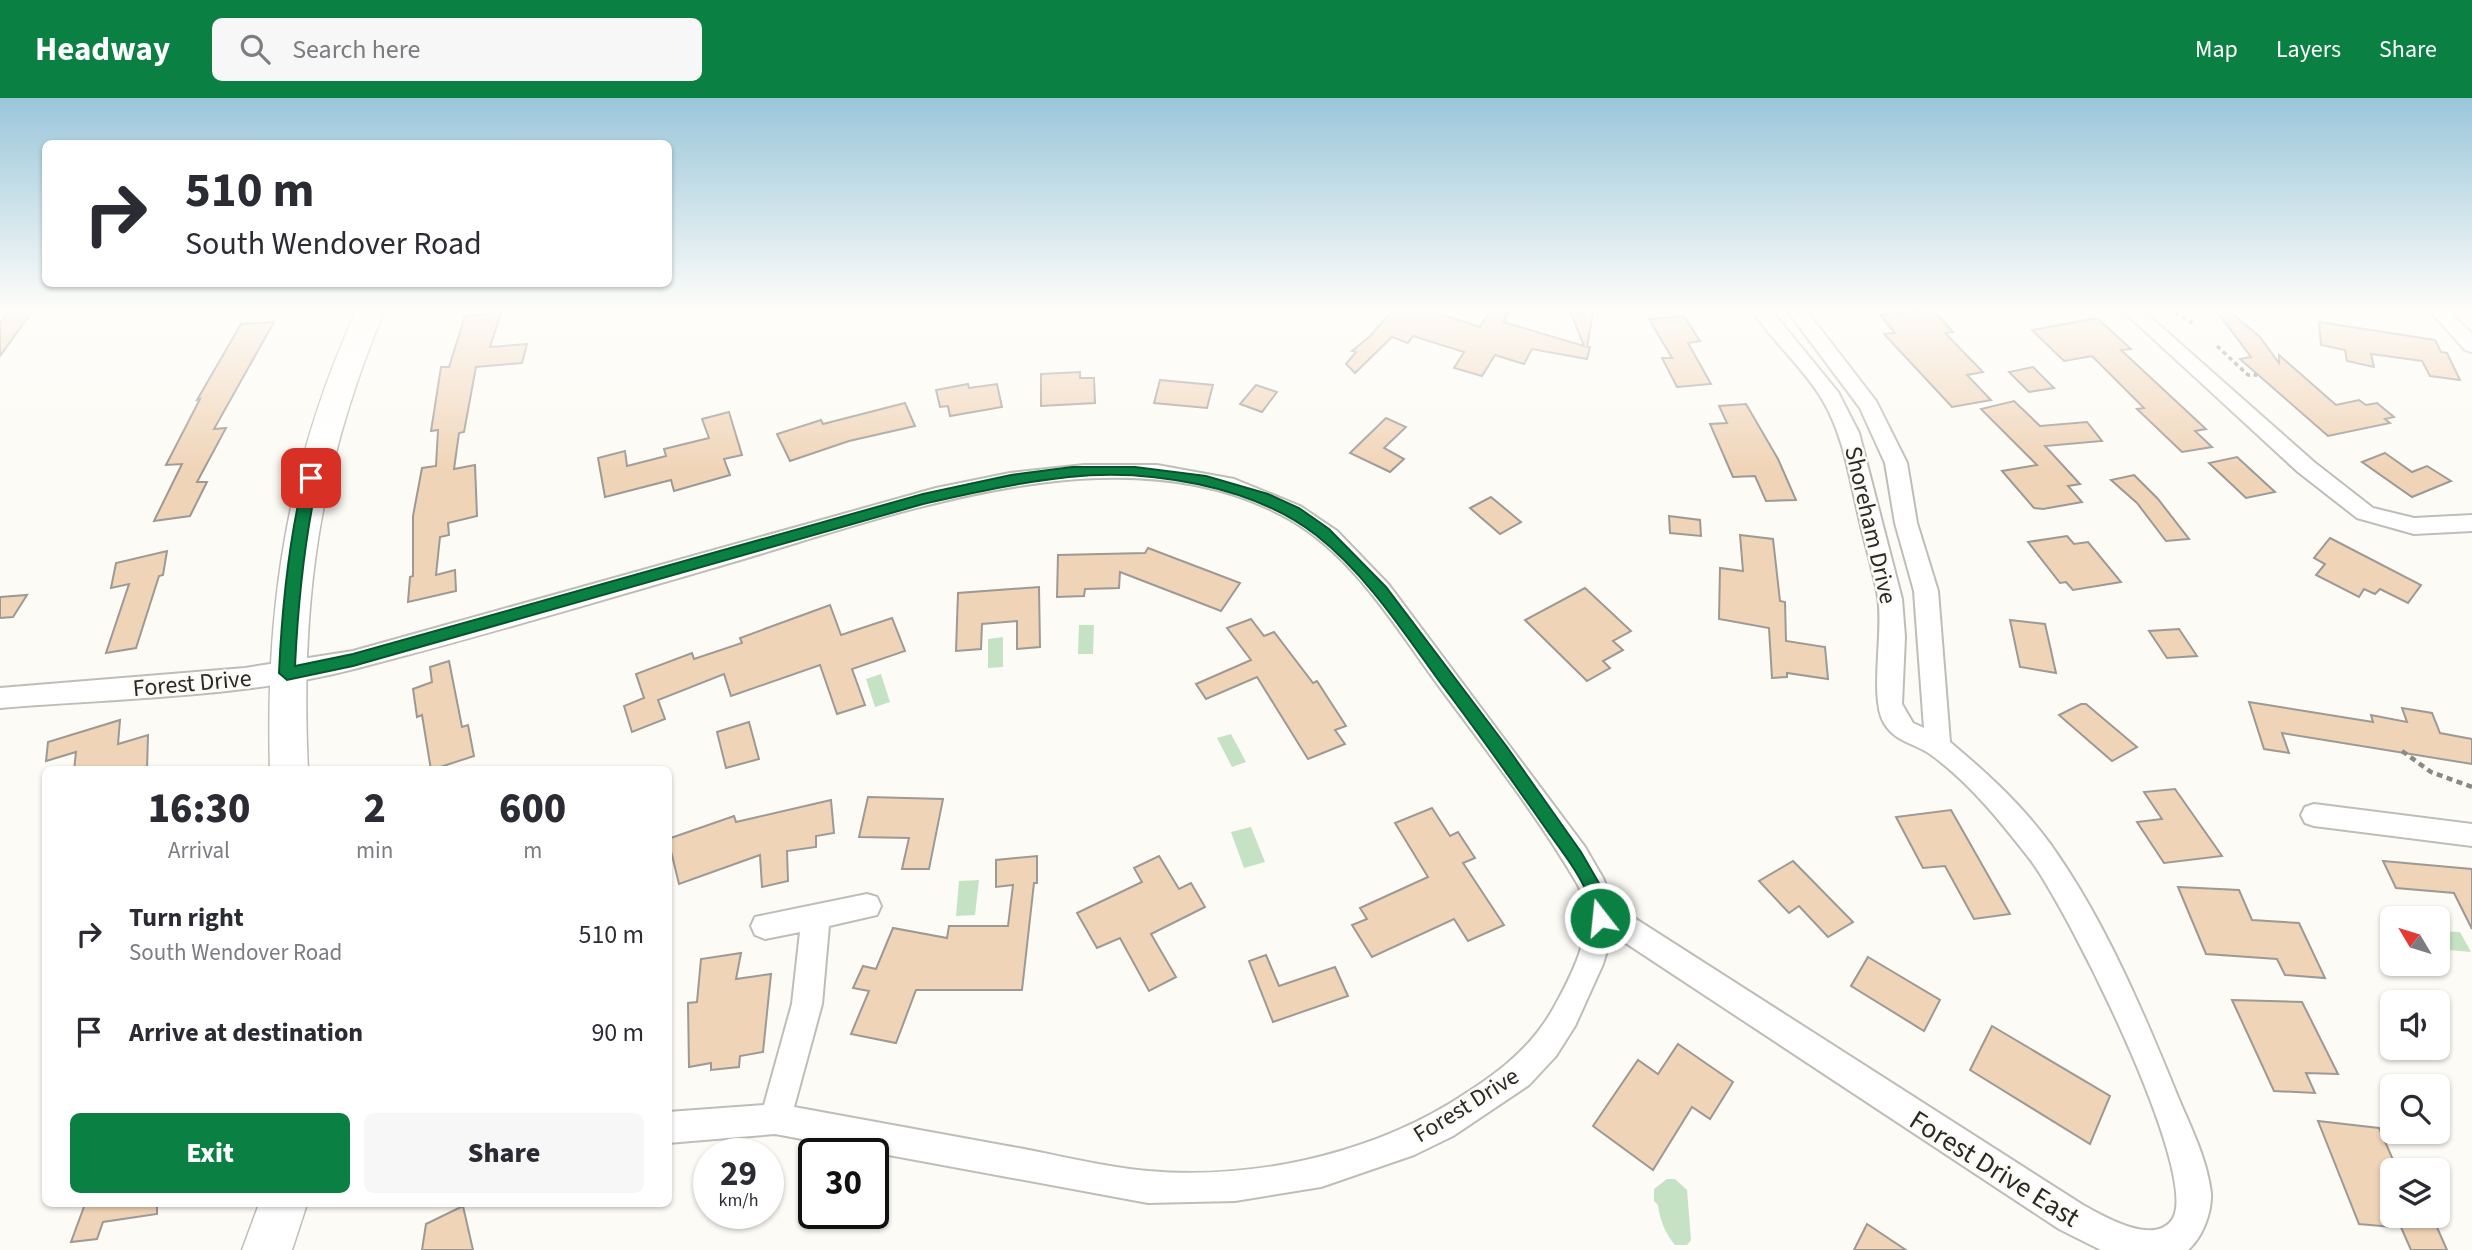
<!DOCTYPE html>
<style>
:root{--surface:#fff;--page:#f7f7f7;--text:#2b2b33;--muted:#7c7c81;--accent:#0b8043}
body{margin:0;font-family:"Source Sans 3",sans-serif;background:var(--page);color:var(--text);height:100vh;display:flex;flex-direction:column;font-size:26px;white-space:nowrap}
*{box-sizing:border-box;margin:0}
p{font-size:23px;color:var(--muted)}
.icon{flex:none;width:38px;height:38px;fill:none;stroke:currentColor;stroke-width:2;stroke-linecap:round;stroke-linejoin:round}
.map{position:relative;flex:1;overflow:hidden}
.panel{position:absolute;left:42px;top:668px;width:630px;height:441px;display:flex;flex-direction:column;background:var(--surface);border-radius:10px;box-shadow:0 2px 5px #0004}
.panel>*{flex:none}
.top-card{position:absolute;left:42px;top:42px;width:630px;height:147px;border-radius:10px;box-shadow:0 2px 5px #0004;background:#fff;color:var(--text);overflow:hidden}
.needle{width:46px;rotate:308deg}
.controls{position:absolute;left:2380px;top:808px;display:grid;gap:14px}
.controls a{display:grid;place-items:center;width:70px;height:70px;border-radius:10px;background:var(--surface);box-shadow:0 2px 5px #0004;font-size:35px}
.speed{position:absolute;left:693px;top:1040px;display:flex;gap:14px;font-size:35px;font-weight:700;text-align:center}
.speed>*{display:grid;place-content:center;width:91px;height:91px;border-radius:50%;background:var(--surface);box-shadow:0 2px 5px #0004;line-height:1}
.speed small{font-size:18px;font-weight:400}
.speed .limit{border:4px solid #111;border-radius:10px;background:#fff;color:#111}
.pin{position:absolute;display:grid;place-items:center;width:60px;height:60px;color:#fff;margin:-30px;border-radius:14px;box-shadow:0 4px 10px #0006}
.me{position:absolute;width:77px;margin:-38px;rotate:344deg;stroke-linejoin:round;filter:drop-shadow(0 0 5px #0008)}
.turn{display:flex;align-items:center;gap:24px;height:147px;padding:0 28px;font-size:32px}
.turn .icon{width:91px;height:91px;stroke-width:2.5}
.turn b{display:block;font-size:49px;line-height:60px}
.eta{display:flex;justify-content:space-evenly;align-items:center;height:119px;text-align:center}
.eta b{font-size:42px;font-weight:800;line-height:49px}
.action{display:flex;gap:14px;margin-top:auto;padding:14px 28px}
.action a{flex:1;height:80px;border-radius:10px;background:var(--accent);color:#fff;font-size:28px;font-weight:800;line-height:80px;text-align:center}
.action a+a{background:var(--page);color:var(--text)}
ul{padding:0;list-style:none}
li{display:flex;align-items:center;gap:21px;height:98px;padding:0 28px}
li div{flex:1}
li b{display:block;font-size:26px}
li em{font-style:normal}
header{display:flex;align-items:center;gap:42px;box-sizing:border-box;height:98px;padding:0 35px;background:var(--accent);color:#fff}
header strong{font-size:33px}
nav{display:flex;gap:38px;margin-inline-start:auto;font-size:24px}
.search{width:490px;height:63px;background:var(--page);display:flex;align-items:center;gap:18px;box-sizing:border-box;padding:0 24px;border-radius:10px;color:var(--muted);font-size:26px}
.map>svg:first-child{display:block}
.water{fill:#c5e2c5}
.building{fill:#f0d4b7;stroke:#9d9995;stroke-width:2}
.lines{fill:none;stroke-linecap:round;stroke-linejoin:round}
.minor-casing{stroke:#bfbdb7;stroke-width:4}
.primary-casing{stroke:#bfbdb7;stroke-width:3}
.path-far1{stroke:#8a8985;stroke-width:3.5;stroke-dasharray:4.5 3.5;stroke-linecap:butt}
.path{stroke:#8a8985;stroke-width:4.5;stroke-dasharray:6 4.5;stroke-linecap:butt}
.minor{fill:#fff;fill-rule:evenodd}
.primary{fill:#fff;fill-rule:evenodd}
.route{fill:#0b8043;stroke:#07532c;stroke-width:2}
.labels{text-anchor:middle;stroke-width:5;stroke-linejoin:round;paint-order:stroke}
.street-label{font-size:24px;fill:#2a2927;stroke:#fdfbf5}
.near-street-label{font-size:28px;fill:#2a2927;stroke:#fdfbf5}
</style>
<header>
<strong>Headway</strong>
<div class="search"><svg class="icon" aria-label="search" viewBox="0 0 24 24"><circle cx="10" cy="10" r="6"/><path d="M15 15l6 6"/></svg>Search here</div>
<nav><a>Map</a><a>Layers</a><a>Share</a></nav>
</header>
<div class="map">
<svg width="2472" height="1152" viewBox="0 0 2472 1152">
<rect width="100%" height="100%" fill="#fdfbf5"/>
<g class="water">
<path d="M 1079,527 L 1094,527 L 1093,556 L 1078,556 Z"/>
<path d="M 1003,539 L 1003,569 L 988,570 L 988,541 Z"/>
<path d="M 881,576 L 890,604 L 875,609 L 866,581 Z"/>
<path d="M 1231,636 L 1246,664 L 1232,669 L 1217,640 Z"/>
<path d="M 1251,729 L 1265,764 L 1244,770 L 1231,734 Z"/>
<path d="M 979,782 L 975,817 L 956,818 L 959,783 Z"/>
<path d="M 2438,833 L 2460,834 L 2471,854 L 2438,851 Z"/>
<path d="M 1667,1081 L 1675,1081 L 1687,1092 L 1691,1142 L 1687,1147 L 1675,1147 C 1665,1135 1660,1122 1658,1107 L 1654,1103 L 1654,1091 Z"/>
</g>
<g class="building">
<path d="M 10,211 L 34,211 L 0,258 L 0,225 Z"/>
<path d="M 1394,211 L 1425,211 L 1480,229 L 1491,211 L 1511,211 L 1503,224 L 1584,248 L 1571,215 L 1593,214 L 1587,249 L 1590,249 L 1587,261 L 1532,251 L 1524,266 L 1495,257 L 1482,278 L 1454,270 L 1464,254 L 1413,238 L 1408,245 L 1392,239 L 1355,275 L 1346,266 L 1356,254 L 1352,253 L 1370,238 Z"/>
<path d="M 1933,211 L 1953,234 L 1945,235 L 1983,274 L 1967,277 L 1991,302 L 1952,309 L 1884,236 L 1895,235 L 1880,217 Z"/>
<path d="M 2215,211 L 2227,211 L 2260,239 L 2279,265 L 2279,257 L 2336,307 L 2359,302 L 2366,307 L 2377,305 L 2394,319 L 2385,321 L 2390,325 L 2328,338 L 2240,261 L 2251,259 Z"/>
<path d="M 501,215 L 490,249 L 527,246 L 522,265 L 476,269 L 464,334 L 459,335 L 454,371 L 475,367 L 477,418 L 448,425 L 449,437 L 440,439 L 436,477 L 455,472 L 456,493 L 408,504 L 410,479 L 413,478 L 413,418 L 422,370 L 436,368 L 438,332 L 431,333 L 441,269 L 449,269 L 465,218 Z"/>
<path d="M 1684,218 L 1700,243 L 1688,245 L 1711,286 L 1677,289 L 1662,260 L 1672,260 L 1649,221 Z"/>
<path d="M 2097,220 L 2131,251 L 2121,252 L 2206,331 L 2195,333 L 2212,349 L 2182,354 L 2137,311 L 2144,310 L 2092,258 L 2064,263 L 2032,232 Z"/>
<path d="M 274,224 L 214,331 L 226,330 L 197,384 L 207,384 L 190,418 L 154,423 L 182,366 L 166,367 L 200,301 L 197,302 L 241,226 Z"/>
<path d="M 2319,224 L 2435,242 L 2441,254 L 2447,255 L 2460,282 L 2430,278 L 2422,263 L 2371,256 L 2374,269 L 2347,263 L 2345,252 L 2321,247 Z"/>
<path d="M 2033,269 L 2054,290 L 2029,294 L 2009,274 Z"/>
<path d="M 1080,274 L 1080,280 L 1094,280 L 1095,305 L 1041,308 L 1041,276 Z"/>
<path d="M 1160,282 L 1213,287 L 1207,310 L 1154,305 Z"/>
<path d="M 968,286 L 969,290 L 997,286 L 1002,309 L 950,318 L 948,308 L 940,309 L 936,292 Z"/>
<path d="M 1256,287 L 1277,294 L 1262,314 L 1240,306 Z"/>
<path d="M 2014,303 L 2040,328 L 2087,324 L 2102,343 L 2045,348 L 2080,386 L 2068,388 L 2082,404 L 2043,411 L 2034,410 L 2002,373 L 2037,367 L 1981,311 Z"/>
<path d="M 905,305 L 915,328 L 849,343 L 790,363 L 777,336 L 821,322 L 823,326 Z"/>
<path d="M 1746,306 L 1778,361 L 1796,402 L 1766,403 L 1755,378 L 1733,379 L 1710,326 L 1727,325 L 1719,308 Z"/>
<path d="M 729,314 L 742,357 L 724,361 L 730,377 L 674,393 L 671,382 L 605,399 L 598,360 L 625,353 L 627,368 L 666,358 L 664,351 L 709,340 L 702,321 Z"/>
<path d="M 1386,320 L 1406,329 L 1384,350 L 1404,361 L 1390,374 L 1350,355 Z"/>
<path d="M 2385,355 L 2412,374 L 2427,368 L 2451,383 L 2412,399 L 2362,364 Z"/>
<path d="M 2237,359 L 2275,394 L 2246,400 L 2209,365 Z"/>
<path d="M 2134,377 L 2158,401 L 2189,441 L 2166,443 L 2137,405 L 2111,382 Z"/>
<path d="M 1491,399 L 1521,424 L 1500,436 L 1470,410 Z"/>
<path d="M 1669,418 L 1700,422 L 1701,438 L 1670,435 Z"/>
<path d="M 1740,437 L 1773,441 L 1780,503 L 1785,504 L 1786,543 L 1825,549 L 1828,581 L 1787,575 L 1787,579 L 1772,580 L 1769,530 L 1719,521 L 1720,470 L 1743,473 Z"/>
<path d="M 2067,438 L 2074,446 L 2088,444 L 2121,484 L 2073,492 L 2066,484 L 2060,485 L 2028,444 Z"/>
<path d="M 2330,440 L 2421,487 L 2408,505 L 2380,491 L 2375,496 L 2364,491 L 2359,499 L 2316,477 L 2325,466 L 2314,460 Z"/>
<path d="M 1148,450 L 1240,485 L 1221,513 L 1120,474 L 1119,490 L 1085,491 L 1084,498 L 1057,499 L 1058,457 L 1145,455 Z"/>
<path d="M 167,453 L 163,477 L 159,478 L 136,550 L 106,555 L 129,486 L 111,490 L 116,465 Z"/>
<path d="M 1039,489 L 1040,549 L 1017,551 L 1017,523 L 982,526 L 981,551 L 956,553 L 958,495 Z"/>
<path d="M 1585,490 L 1631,533 L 1613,543 L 1623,552 L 1603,563 L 1610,570 L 1587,583 L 1525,522 Z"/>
<path d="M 27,497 L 13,519 L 0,520 L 0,499 Z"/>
<path d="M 830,507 L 841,537 L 892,520 L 905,553 L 852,571 L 865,607 L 837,616 L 820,567 L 731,598 L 724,576 L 658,602 L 665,621 L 632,634 L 624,608 L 644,600 L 636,576 L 692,555 L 694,561 L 742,545 L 740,540 Z"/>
<path d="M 1251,521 L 1264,538 L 1274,534 L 1313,585 L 1317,583 L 1346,628 L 1335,632 L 1345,646 L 1308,661 L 1257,579 L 1206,601 L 1196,586 L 1251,562 L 1227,530 Z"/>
<path d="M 2010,522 L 2045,526 L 2056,575 L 2020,569 Z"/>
<path d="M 2179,531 L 2197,558 L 2167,560 L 2149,533 Z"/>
<path d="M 449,563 L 462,629 L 468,627 L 474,658 L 431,672 L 422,617 L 417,619 L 413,591 L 432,584 L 430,569 Z"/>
<path d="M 2249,604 L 2373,624 L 2371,617 L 2407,624 L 2402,610 L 2432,615 L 2440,635 L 2472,641 L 2472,666 L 2282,635 L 2289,655 L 2264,651 Z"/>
<path d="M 2081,606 L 2086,606 L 2137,649 L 2112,663 L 2059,617 Z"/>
<path d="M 120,622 L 118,646 L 148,637 L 147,672 L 74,672 L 76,654 L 46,663 L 48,644 Z"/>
<path d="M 749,624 L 759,661 L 726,670 L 717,634 Z"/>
<path d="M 2175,691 L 2222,758 L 2164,765 L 2137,724 L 2162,721 L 2144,694 Z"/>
<path d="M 868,699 L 943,701 L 929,771 L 902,771 L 909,740 L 859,739 Z"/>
<path d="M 831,702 L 834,735 L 816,738 L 816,749 L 787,753 L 788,783 L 762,789 L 760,757 L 679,786 L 668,741 L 734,718 L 736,724 Z"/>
<path d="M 1432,710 L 1450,738 L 1458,734 L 1475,760 L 1463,765 L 1504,827 L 1468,843 L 1454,821 L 1372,859 L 1352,827 L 1367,821 L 1360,810 L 1428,779 L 1395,725 Z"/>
<path d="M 1951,712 L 2010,816 L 1974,821 L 1945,768 L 1923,770 L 1896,719 Z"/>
<path d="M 1037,758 L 1037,785 L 1034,785 L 1022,892 L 916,892 L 896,945 L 851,936 L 869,893 L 853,890 L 863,868 L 876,871 L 893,830 L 947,840 L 949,828 L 1008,828 L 1013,787 L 996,789 L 996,762 Z"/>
<path d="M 1159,758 L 1179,791 L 1191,785 L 1205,809 L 1151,836 L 1176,879 L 1149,893 L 1120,840 L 1097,850 L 1077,815 L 1142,784 L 1134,770 Z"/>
<path d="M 1793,763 L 1853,824 L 1828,839 L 1799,808 L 1789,815 L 1759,783 Z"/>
<path d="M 2383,763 L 2472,771 L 2472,831 L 2454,795 L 2396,790 Z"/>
<path d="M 2178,789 L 2239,792 L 2252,822 L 2299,825 L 2325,880 L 2285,877 L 2277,861 L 2206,856 Z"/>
<path d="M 741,855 L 736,881 L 771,876 L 763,954 L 740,958 L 739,969 L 711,972 L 711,965 L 689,969 L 688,905 L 697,904 L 701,861 Z"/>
<path d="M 1266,857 L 1279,888 L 1335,869 L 1348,898 L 1273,924 L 1249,863 Z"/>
<path d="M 1868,859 L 1940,902 L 1924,933 L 1851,888 Z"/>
<path d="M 2232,902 L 2302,904 L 2338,976 L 2306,975 L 2315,995 L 2274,993 Z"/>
<path d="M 1992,928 L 2110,998 L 2090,1046 L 1970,972 Z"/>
<path d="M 1678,946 L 1733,984 L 1710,1021 L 1692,1009 L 1653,1072 L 1593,1028 L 1638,962 L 1658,976 Z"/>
<path d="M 2318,1023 L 2379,1030 L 2398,1073 L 2392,1073 L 2392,1129 L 2359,1126 Z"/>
<path d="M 85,1106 L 157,1106 L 157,1116 L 103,1124 L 97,1141 L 71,1144 Z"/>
<path d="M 463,1108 L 473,1152 L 422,1152 L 426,1126 Z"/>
<path d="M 2396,1118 L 2432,1118 L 2447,1152 L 2411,1152 Z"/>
<path d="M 1867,1126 L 1906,1152 L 1854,1152 Z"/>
</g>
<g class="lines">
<g class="minor-casing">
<g id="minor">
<path d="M 1751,211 L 1770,211 L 1838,294 L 1859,335 L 1902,501 L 1905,539 L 1902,606 L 1913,625 L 1924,630 L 1914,493 L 1895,425 L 1885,365 L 1860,310 L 1786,211 L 1805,211 L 1876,303 L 1907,365 L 1917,425 L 1938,493 L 1950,644 C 1987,675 2023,708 2051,747 C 2105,823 2143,913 2178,999 C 2191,1030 2207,1061 2211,1095 C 2212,1115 2202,1140 2188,1152 L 2101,1152 L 2059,1131 L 1612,836 L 1603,866 L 1575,928 L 1556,958 L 1529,987 L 1453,1038 L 1414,1057 L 1321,1089 L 1235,1103 L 1148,1105 L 775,1036 L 668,1045 L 668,1014 L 764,1007 L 792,906 L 800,834 L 765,841 L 755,837 L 751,828 L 755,819 L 867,796 L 877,799 L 881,808 L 877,817 L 829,828 L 822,906 L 794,1009 C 865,1022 936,1035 1007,1048 C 1054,1056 1101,1069 1148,1073 C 1249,1082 1362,1058 1449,1006 C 1491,980 1528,955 1553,911 C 1573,875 1599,827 1578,787 C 1539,720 1490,657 1444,595 C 1399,535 1356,459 1289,421 C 1123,327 898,416 730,465 C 606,501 482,538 358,570 C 244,600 116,600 0,610 L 0,590 L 245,570 L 353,553 L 936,390 L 1010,375 L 1084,367 L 1157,367 L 1234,381 L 1300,408 L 1337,433 L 1389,487 L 1585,749 L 1603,780 L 1614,807 L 2083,1107 C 2103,1118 2153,1148 2172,1122 C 2203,1079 2064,804 2029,760 C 2000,723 1969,684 1930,656 C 1914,645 1895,644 1884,625 C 1869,600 1884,533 1878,499 C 1873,471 1864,443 1858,415 C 1849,377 1843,336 1822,301 C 1802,268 1771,242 1751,211 Z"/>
<path d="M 2121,211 L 2141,211 L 2314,364 L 2373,410 L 2414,420 L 2472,417 L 2472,433 L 2414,436 L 2357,420 L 2298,374 Z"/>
<path d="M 2428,211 L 2447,211 L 2472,236 L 2472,254 L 2465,252 Z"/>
<path d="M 2314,706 L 2472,726 L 2472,748 L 2314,728 L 2305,725 L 2301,717 L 2305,709 Z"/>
</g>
</g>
<g class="primary-casing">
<g id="primary">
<path d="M 357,211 L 385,211 C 319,368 300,503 308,672 L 270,672 C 265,506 288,362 357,211 Z"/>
<path d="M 259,1106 L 307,1106 L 292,1152 L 242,1152 Z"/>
</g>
</g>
<g class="path-far1">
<path d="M 2168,211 L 2196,227"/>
<path d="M 2217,248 L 2248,277 L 2257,277"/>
</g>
<path class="path" d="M 2402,653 L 2431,674 L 2472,689"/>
<use href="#minor" class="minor"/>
<use href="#primary" class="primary"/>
</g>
<linearGradient id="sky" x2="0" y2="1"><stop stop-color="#9ac6da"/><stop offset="0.57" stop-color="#fefdfa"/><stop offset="1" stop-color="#fefdfa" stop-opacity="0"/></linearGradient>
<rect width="2472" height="372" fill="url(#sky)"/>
<path class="route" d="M 1072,369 L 1135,369 L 1206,378 L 1268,396 L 1299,410 L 1329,431 L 1386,489 L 1507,649 L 1581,754 L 1607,799 L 1609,820 L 1606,826 L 1594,826 C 1590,818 1591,809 1589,800 C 1580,775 1559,750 1544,728 C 1511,681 1477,633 1442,587 C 1404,535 1367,477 1316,437 C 1253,388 1148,370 1069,379 C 1020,384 972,395 923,406 L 353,568 L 287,582 L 279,575 C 282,509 288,445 304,380 L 311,375 L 318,380 C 304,443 298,504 295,568 L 353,556 L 923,396 L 1011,377 Z"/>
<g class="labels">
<g class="street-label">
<text transform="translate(1871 427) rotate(77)" y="8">Shoreham Drive</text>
<text transform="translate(192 585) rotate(-5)" y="8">Forest Drive</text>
<text transform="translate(1466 1007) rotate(-32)" y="8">Forest Drive</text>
</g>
<g class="near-street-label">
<text transform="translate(1995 1070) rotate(32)" y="10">Forest Drive East</text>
</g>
</g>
</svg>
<div class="controls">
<a><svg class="needle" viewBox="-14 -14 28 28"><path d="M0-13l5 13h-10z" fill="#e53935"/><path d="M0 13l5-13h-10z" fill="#7c7c81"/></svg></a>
<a><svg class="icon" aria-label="sound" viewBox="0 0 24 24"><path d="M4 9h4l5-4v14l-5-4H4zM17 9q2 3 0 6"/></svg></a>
<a><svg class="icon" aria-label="search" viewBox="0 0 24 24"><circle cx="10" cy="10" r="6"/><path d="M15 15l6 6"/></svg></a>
<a><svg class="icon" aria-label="layers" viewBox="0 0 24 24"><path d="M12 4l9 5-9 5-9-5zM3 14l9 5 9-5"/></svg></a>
</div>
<div class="speed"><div>29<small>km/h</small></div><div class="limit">30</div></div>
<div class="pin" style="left:311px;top:380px;background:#d93025"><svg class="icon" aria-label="arrive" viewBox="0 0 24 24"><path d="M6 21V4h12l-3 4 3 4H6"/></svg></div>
<svg class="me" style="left:1600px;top:820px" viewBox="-20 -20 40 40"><circle r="17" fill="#0b8043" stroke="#fff" stroke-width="3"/><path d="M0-11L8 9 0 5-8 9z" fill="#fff"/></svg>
<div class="top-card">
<div class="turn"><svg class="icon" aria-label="right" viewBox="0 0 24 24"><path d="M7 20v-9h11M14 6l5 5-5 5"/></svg><div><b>510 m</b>South Wendover Road</div></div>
</div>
<section class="panel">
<div class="eta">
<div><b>16:30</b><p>Arrival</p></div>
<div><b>2</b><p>min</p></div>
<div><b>600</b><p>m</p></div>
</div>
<ul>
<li><svg class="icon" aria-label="right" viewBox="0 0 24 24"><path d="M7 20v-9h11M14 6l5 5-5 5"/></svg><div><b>Turn right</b><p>South Wendover Road</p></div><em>510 m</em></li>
<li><svg class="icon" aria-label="arrive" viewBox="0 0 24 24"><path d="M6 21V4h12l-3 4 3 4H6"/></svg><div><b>Arrive at destination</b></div><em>90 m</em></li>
</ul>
<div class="action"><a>Exit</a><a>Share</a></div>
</section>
</div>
